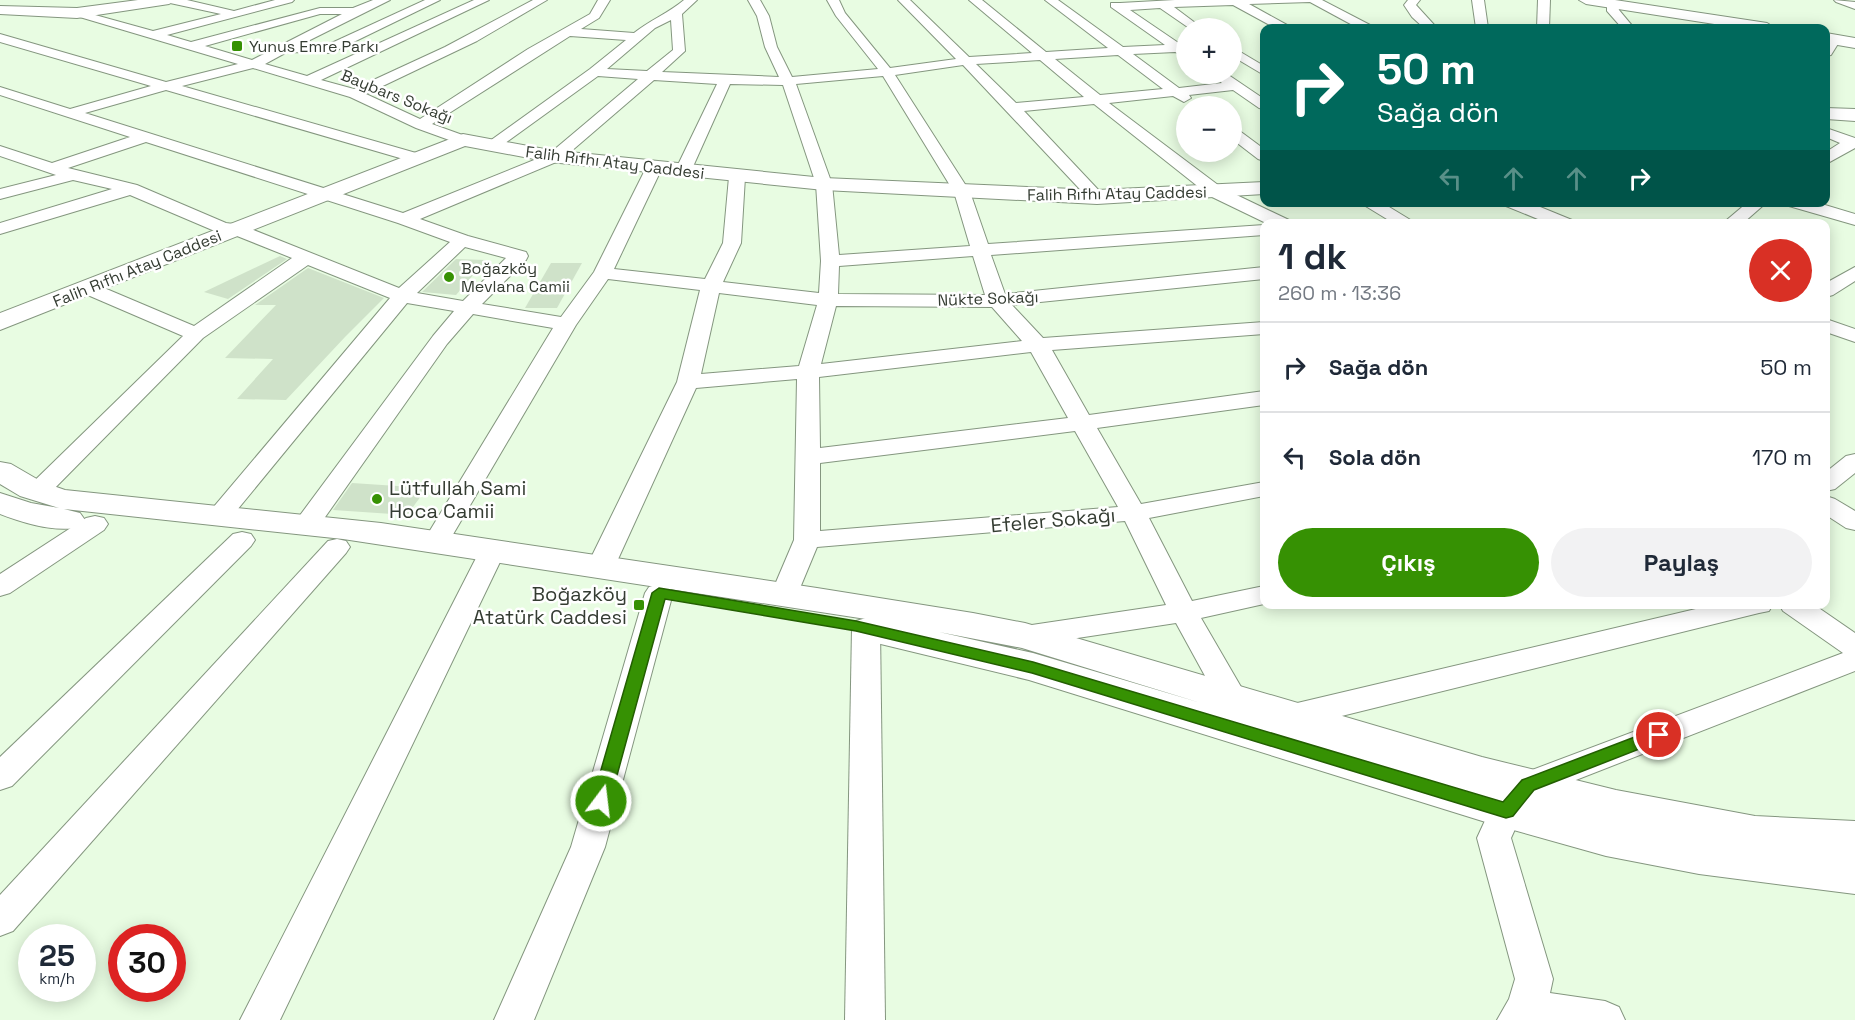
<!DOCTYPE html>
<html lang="tr">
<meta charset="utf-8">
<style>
:root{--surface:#fff;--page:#f2f2f3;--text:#1f2937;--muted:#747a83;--line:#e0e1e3;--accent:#369103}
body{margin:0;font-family:"Space Grotesk",sans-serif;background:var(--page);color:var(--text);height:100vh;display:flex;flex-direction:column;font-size:22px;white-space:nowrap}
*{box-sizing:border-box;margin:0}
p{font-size:20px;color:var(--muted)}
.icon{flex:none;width:33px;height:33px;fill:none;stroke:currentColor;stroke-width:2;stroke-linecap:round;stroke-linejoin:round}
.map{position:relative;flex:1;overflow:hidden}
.side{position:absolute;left:1260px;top:219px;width:570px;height:390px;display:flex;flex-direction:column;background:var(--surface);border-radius:12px;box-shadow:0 3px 15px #0003}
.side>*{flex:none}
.hud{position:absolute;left:1260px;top:24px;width:570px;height:183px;border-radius:12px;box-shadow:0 3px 15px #0003;background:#00695c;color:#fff;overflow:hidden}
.tools{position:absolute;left:1176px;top:18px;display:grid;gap:12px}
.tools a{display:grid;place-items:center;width:66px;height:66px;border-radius:50%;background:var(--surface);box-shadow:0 3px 15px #0003;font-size:30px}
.speed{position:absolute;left:18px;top:924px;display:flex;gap:12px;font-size:30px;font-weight:700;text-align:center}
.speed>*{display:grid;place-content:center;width:78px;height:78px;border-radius:50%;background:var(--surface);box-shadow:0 3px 15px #0003;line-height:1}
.speed small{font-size:15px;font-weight:400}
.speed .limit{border:9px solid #d22;background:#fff;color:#111}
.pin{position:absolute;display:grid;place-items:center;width:51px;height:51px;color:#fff;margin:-26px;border:3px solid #fff;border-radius:50%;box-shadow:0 2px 6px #0007}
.me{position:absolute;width:66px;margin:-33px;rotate:15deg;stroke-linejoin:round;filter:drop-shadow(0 0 4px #0008)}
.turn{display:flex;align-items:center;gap:21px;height:126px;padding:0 18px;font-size:27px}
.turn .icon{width:78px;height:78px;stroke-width:2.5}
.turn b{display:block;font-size:42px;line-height:51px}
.lanes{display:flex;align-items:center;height:57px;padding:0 18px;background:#0003;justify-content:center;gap:30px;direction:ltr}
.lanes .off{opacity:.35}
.round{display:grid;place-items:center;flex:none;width:63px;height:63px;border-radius:32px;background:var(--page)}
.headline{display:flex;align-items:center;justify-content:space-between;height:102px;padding:0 18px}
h1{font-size:36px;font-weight:700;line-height:45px}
.button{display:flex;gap:12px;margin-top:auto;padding:12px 18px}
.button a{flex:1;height:69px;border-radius:36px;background:var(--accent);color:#fff;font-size:24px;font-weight:700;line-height:69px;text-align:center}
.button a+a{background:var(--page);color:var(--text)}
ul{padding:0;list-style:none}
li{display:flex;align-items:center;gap:18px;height:90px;padding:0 18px;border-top:2px solid var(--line)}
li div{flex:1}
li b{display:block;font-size:22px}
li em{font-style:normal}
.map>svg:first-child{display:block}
.building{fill:#cfe2c9}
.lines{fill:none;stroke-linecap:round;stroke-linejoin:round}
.street-casing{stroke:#84967f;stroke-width:2}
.secondary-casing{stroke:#84967f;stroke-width:2}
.street{fill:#fff;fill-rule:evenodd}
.secondary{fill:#fff;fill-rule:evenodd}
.route{fill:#369103;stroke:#235e02;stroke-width:1.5}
.poi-dot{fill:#369103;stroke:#fff;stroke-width:2}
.labels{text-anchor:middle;stroke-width:5;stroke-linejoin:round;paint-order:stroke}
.far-poi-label{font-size:16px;fill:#343c32;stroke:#fff;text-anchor:start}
.far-street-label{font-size:16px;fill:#343c32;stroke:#fff}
.poi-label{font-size:20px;fill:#343c32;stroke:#fff;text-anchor:start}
.street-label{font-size:20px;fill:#343c32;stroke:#fff}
</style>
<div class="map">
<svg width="1855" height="1020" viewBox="0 0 1855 1020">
<rect width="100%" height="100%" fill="#e8fce2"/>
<g class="building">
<path d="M 280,256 L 287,259 L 228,299 L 204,292 Z"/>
<path d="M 456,259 L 486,260 L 456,295 L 422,292 Z"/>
<path d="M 551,263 L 582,263 L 557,308 L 525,308 Z"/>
<path d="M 308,268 L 384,298 L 345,337 L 286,400 L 237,399 L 273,359 L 225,358 L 276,305 L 255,305 Z"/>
<path d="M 352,483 L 427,488 L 407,515 L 333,510 Z"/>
</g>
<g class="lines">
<g class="street-casing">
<g id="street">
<path d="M 164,0 L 187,0 L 234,11 L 275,0 L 294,0 L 292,2 L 167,35 L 191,42 L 320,8 L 353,8 L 373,0 L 390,0 L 300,45 L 325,46 L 425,0 L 440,0 L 331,53 L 287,52 L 265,64 L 307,76 L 474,0 L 489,0 L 321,80 L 354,89 L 445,47 L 533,0 L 547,0 L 477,41 L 366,94 L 420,119 L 528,49 L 590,14 L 598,0 L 610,0 L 599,18 L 581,29 L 634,33 C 650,20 669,13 684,0 L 697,0 L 682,14 L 685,51 L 662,72 L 779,77 L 765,47 L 757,16 L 748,0 L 760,0 L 769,16 L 777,47 L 792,77 L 878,69 L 836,16 L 827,0 L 839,0 L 845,13 L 890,68 L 956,59 L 898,0 L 910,0 L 969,57 L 1032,53 L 969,0 L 982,0 L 1046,52 L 1108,48 L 1045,0 L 1058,0 L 1123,47 L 1165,45 L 1111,7 L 1111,3 L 1120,3 L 1175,0 L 1322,0 L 1370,25 L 1372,28 L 1358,28 L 1310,2 L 1249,4 L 1287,25 L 1289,28 L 1275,28 L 1233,5 L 1174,7 L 1202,28 L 1189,28 L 1160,8 L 1130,10 L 1180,44 L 1186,43 L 1186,51 L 1181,54 L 1175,52 L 1133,54 L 1179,88 L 1222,83 L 1215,77 L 1217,74 L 1227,74 L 1264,99 L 1264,109 L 1259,108 L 1233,90 L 1189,95 L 1191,98 L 1184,102 L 1173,96 L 1109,103 L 1222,188 L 1289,220 L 1291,224 L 1268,224 L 1210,196 L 1094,104 L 1024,111 L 1105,197 L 1103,201 L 1091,201 L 963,65 L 895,75 L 970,192 L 988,244 L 1264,225 L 1264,235 L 991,255 L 1005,294 L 1264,267 L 1264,279 L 1012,305 L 1043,338 L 1264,322 L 1264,334 L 1052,350 L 1089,415 L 1264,391 L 1264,405 L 1097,428 L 1141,504 L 1264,482 L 1264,496 L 1149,518 L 1192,601 L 1264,586 L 1264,604 L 1201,618 L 1248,699 L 1244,707 L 1233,710 L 1222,707 L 1176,623 L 1025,646 L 1015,643 L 1010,636 L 1015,629 L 1025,626 L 1166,605 L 1125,521 L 817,547 L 795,600 L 785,603 L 775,600 L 771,594 L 794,540 L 797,379 L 696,388 L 614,568 L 610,574 L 600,577 L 590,574 L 586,568 L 677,382 L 700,290 L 608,279 L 576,325 L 445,548 L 436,550 L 427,548 L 423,542 L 553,328 L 473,314 L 447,344 L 316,530 L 307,532 L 298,530 L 294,524 L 298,518 L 433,336 L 454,311 L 407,303 L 228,521 L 219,524 L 210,521 L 206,516 L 390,298 L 308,265 L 203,338 L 46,497 L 37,499 L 28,497 L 25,492 L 28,487 L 183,336 L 83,293 L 80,289 L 83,285 L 97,285 L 194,326 L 292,258 L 232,234 L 217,232 L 130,195 L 0,234 L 0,223 L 112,189 L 73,180 L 0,199 L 0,189 L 56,175 L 0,156 L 0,146 L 52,163 L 130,137 L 0,95 L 0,87 L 70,109 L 151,86 L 0,42 L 0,34 L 166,82 L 238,64 L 73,15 L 71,13 L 77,10 L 153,31 L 221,14 L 170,3 ZM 320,14 L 342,14 L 252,60 L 205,46 ZM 671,20 L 673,50 L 647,71 L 607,69 L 655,28 ZM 570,36 L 626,40 L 590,69 L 487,143 L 484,146 L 487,149 L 497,149 L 598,76 L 638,79 L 549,154 L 403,213 L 85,113 L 166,90 L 417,163 L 423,161 L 425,158 L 423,155 L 182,86 L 253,68 L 350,97 L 416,128 L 463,145 L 471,140 L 468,137 L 432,124 ZM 1118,55 L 1163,89 L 1100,95 L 1055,59 ZM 1040,60 L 1084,97 L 1016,103 L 976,64 ZM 883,76 L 954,192 L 970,246 L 839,255 L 832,184 L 796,84 ZM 654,80 L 717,84 L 675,171 L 683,176 L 691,171 L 730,84 L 783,85 L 816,184 L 821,261 L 819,293 L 723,282 L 741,243 L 745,177 L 737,172 L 729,177 L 723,243 L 705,279 L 614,269 L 662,168 L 654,163 L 646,168 L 594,272 L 561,317 L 482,304 L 526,260 L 528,256 L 526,252 L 468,236 L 420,219 L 561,160 ZM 146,142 L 398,223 L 450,242 L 399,288 L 241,225 L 226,223 L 137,185 L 68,168 ZM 465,247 L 506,258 L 463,301 L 417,293 ZM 973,256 L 985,295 L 838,294 L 839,266 ZM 719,293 L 817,305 L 799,366 L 701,374 ZM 836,306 L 992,307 L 1022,341 L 821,364 ZM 1031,352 L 1068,418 L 820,448 L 819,377 ZM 1075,431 L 1118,507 L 820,531 L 820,463 Z"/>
<path d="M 1408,0 L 1420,0 L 1416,5 L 1437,28 L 1424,28 L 1412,17 L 1404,5 Z"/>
<path d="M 1472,0 L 1484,0 L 1488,28 L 1476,28 Z"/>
<path d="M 1538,0 L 1550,0 L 1549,28 L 1537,28 Z"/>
<path d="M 1834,0 L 1855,2 L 1855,9 L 1836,2 Z"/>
<path d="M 1613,1 L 1617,2 L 1619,10 L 1634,28 L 1622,28 L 1607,11 L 1607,4 Z"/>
<path d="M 1835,35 L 1841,39 L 1831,55 L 1826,56 L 1826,44 L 1831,36 Z"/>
<path d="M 1232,47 L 1264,66 L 1264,75 L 1232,56 Z"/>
<path d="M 1232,128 L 1237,129 L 1264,149 L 1264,161 L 1258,159 L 1232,139 Z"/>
<path d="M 1826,128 L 1855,138 L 1855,148 L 1826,164 L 1826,152 L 1840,143 L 1826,137 Z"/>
<path d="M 1359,202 L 1381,202 L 1417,224 L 1395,224 Z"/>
<path d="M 1504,202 L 1528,202 L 1572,220 L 1574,224 L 1550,224 L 1506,206 Z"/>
<path d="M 1748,202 L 1767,202 L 1742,224 L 1722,224 Z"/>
<path d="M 1787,202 L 1815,202 L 1855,214 L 1855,225 L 1789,206 Z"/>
<path d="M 1855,267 L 1855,281 L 1833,295 L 1826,297 L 1826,283 Z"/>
<path d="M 1826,319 L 1855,329 L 1855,342 L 1826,332 Z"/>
<path d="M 1855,454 L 1855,473 L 1835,489 L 1826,491 L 1826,472 L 1846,456 Z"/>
<path d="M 1826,496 L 1835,499 L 1855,511 L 1855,530 L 1846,528 L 1826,515 Z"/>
<path d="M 95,516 L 104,518 L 108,524 L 104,530 L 10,593 L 0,596 L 0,574 L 86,518 Z"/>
<path d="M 242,532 L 251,534 L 255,540 L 251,546 L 12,786 L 0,790 L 0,757 L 233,534 Z"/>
<path d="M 337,539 L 346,541 L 350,547 L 346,553 L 13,931 L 0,936 L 0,895 L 328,541 Z"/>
<path d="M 487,553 L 497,556 L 500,562 L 280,1020 L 240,1020 L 474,562 L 477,556 Z"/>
<path d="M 659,584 L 669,587 L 673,593 L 605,847 L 534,1020 L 494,1020 L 571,847 L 645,593 L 649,587 Z"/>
<path d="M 1717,604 L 1773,604 L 1769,611 L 1759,613 L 1293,728 L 1282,724 L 1277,716 L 1282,708 L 1293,704 Z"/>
<path d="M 1779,604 L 1813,604 L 1855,633 L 1855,671 L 1540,794 L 1520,818 L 1511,838 L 1553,979 L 1550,993 L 1605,1001 L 1619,1007 L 1625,1020 L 1497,1020 L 1509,999 L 1515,979 L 1477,838 L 1494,801 L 1516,776 L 1843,653 L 1783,611 Z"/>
<path d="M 866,618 L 876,621 L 880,628 L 885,1020 L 845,1020 L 852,628 L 856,621 Z"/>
</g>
</g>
<g class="secondary-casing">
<g id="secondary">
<path d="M 138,0 L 176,0 L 169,4 L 77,18 L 0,14 L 0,6 L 77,8 Z"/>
<path d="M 1579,0 L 1615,0 L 1767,23 L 1775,28 L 1740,28 L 1586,4 Z"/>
<path d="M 1826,33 L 1855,38 L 1855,48 L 1826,43 Z"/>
<path d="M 1826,108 L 1855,109 L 1855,121 L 1826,119 Z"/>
<path d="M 463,134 L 550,150 L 824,178 L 1097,190 L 1264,182 L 1264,194 L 1097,204 L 824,190 L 550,162 L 465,146 L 0,330 L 0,313 Z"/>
<path d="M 0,462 L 11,464 L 42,482 L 65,490 L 381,523 L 817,588 L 973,613 L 1025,623 L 1482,757 L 1616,790 L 1755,816 L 1855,821 L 1855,894 L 1699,874 L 1606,856 L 1492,824 L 1029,680 L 860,639 L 854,630 L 860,621 L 866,619 L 343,539 L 64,509 L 80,513 L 85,520 L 80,527 C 56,533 23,523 0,514 L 0,493 L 31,503 L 59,508 L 20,496 L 0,484 ZM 939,632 L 1022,648 L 1201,703 L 1033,653 Z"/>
</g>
</g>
<use href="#street" class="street"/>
<use href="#secondary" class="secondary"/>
</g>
<path class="route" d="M 659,588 L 856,621 L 1033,662 L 1503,802 L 1522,780 L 1653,730 L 1659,728 L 1665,730 L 1667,735 L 1665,739 L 1534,790 L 1513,816 L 1506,818 L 1032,673 L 856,631 L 665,599 L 610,801 L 608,806 L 601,808 L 595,806 L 592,801 L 652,593 Z"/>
<g class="poi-dot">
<rect x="231" y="40" width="12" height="12" rx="3"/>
<circle cx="449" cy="277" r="6"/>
<circle cx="377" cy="499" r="6"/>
<rect x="633" y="599" width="12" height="12" rx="3"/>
</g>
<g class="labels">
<g class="far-poi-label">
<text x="249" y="52">Yunus Emre Parkı</text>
<text x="461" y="274">Boğazköy<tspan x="461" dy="18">Mevlana Camii</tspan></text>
</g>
<g class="far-street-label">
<text transform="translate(397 96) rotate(22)" y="6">Baybars Sokağı</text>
<text transform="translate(615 162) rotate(7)" y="6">Falih Rıfhı Atay Caddesi</text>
<text transform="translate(1117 193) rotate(-1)" y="6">Falih Rıfhı Atay Caddesi</text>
<text transform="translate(137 268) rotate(-22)" y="6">Falih Rıfhı Atay Caddesi</text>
<text transform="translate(988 298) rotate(-2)" y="6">Nükte Sokağı</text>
</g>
<g class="poi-label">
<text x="389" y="495">Lütfullah Sami<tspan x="389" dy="23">Hoca Camii</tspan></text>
<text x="627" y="601" text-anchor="end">Boğazköy<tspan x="627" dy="23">Atatürk Caddesi</tspan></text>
</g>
<g class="street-label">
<text transform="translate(1053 520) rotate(-5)" y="7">Efeler Sokağı</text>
</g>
</g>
</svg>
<div class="tools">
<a>+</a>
<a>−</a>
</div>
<div class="speed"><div>25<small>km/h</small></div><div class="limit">30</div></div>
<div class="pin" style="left:1659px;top:735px;background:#d93025"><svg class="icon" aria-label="arrive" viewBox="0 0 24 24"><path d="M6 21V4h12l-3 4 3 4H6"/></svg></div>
<svg class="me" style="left:601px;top:801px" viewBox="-20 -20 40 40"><circle r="17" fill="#369103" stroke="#fff" stroke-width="3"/><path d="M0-11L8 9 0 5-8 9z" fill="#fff"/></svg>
<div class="hud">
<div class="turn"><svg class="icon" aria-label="right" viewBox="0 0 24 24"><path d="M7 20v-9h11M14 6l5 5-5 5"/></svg><div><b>50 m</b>Sağa dön</div></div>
<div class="lanes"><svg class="icon off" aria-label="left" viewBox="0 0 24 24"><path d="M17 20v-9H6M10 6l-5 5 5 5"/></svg><svg class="icon off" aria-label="ahead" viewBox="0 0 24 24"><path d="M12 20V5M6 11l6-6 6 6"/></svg><svg class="icon off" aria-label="ahead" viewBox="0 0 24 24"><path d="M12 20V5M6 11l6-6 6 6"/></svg><svg class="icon" aria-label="right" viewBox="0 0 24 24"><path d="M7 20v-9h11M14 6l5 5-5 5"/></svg></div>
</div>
<section class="side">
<div class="headline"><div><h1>1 dk</h1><p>260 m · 13:36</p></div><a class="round" style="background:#d93025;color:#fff"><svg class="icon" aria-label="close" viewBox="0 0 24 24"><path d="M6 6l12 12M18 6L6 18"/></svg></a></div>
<ul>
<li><svg class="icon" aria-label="right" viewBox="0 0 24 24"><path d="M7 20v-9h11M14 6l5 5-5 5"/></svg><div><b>Sağa dön</b></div><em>50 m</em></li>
<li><svg class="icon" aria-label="left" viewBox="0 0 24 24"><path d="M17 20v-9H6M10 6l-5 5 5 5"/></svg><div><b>Sola dön</b></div><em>170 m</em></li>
</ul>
<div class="button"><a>Çıkış</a><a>Paylaş</a></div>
</section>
</div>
